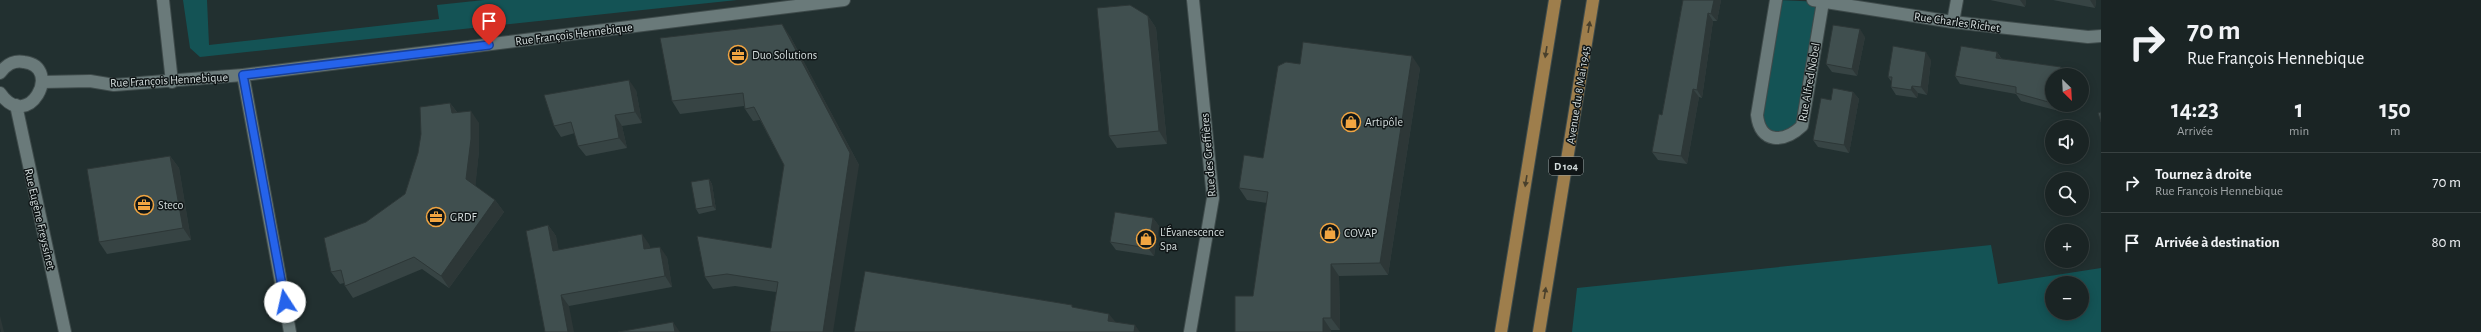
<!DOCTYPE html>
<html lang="fr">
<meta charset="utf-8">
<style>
:root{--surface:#1a2424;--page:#232c2c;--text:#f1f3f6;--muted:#9fa4a6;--line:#384141}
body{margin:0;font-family:"Alegreya Sans",sans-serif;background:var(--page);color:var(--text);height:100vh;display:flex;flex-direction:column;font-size:15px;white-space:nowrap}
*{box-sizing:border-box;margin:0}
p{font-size:13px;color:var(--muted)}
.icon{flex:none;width:22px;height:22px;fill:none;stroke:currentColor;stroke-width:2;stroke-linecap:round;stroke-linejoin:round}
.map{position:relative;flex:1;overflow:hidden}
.sheet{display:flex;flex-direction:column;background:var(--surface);width:380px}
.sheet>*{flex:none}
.hud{background:#1a2424;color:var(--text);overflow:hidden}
.needle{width:26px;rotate:156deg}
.buttons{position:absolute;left:2045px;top:68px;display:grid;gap:8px}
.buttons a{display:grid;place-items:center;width:44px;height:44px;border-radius:50%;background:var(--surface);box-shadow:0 2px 10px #0003,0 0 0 1px var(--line);font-size:20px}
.pin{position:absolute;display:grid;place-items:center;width:34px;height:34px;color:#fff;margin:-41px -17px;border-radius:50% 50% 50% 0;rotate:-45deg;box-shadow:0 0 4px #0007}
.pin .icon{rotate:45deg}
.me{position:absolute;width:44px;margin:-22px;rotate:350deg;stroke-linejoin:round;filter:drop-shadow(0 0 3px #0008)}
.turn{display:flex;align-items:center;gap:14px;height:84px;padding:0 20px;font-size:18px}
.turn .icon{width:52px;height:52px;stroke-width:2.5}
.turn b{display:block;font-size:28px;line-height:34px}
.eta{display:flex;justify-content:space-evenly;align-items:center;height:68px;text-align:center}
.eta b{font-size:24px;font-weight:600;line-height:28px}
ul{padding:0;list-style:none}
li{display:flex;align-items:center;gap:12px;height:60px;padding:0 20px;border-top:1px solid var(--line)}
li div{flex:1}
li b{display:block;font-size:15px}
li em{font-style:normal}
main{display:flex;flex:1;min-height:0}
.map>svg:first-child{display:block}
.green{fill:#145355;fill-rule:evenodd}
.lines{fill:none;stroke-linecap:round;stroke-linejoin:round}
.minor-casing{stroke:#3f4b4b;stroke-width:14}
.tertiary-casing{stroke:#3f4b4b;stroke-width:14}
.primary-casing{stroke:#3f4b4b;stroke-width:14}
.minor{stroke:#6a7a7a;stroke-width:12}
.tertiary{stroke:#6a7a7a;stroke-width:12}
.primary{stroke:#9e7e4c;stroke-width:12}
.wall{fill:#374444}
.shaded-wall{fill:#2d3737}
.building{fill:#404f4f;stroke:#2d3737}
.oneway{fill:#49402c}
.route-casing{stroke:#184099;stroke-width:10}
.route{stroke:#2563eb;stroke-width:7}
.labels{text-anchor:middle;stroke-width:3;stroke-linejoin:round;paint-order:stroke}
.shield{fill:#101617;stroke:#99a1a2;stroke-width:1}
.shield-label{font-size:11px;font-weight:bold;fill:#d4dddd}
.street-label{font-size:12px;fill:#d4dddd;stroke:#101617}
.poi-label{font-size:12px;fill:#d4dddd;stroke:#101617;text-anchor:start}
</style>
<main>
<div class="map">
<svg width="2101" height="332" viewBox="0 0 2101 332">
<rect width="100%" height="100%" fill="#223030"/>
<g class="green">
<path d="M 183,0 L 207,0 L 209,45 L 439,19 L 437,5 L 484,0 L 737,0 L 200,57 L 190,48 Z"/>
<path d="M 1776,0 L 1823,2 L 1802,126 L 1792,135 L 1759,129 Z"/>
<path d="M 1991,245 L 1998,284 L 2101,268 L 2101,332 L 1572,332 L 1577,288 ZM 2052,283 L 2082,283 L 2082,313 L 2052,313 Z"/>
</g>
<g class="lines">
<g class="minor-casing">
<g id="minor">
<path d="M 163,0 L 172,82"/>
<path d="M 1776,0 L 1757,115 C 1760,144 1784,143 1802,126 L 1823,2"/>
<path d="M 1813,0 L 1953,22 L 2088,37 L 2101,36"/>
<path d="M 1953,22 L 1957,0"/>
<path d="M 243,75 L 290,332"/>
<path d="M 16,105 L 65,332"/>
<path d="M 1190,332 L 1213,198 L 1193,0"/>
</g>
</g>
<g class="tertiary-casing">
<g id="tertiary">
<path d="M 0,73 C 6,65 13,60 24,62 C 64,67 28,134 0,93"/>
<path d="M 42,82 L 90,81 L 114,85 L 243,75 L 844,0"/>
</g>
</g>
<g class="primary-casing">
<g id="primary">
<path d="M 1501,332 L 1555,0"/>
<path d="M 1539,332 L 1593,0"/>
</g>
</g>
<use href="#minor" class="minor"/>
<use href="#tertiary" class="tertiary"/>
<use href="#primary" class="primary"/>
</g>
<g class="wall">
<path d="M 1683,0 L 1721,0 L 1717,21 L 1713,21 L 1702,98 L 1699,97 L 1687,164 L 1658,160 L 1652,152 L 1662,115 Z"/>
<path d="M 1990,0 L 2026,0 L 2025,7 Z"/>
<path d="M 2053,0 L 2096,0 L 2095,8 Z"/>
<path d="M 1148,16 L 1156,28 L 1167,144 L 1117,148 L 1109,136 Z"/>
<path d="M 790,36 L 859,165 L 776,292 L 735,286 L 713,289 L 705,277 L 771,248 L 784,165 L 760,120 L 753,121 L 745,109 L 744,106 L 680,114 L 672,101 Z"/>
<path d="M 1865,37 L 1857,76 L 1832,72 L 1826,64 Z"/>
<path d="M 1997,52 L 2002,59 L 2061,67 L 2066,75 L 2052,75 L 2052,105 L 2060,105 L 2059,111 L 2021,101 L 2016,94 L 1960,84 L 1955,76 Z"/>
<path d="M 1931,60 L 1927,95 L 1918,93 L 1917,98 L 1896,95 L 1891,87 L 1891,81 L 1888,77 Z"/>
<path d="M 1420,68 L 1388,275 L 1339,276 L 1340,330 L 1331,330 L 1253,296 L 1267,203 L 1247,200 L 1239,188 L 1263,158 Z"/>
<path d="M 636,90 L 642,123 L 622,126 L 627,148 L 586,156 L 578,146 L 575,133 L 561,137 L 554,126 Z"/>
<path d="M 1853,92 L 1859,99 L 1849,153 L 1818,147 L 1813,140 L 1831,100 Z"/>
<path d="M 450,103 L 457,112 L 479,123 L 479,151 L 475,186 L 495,200 L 504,212 L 449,288 L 422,269 L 353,298 L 345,286 L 344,283 L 340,284 L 331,272 L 366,222 L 405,194 Z"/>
<path d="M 170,156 L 179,168 L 191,240 L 107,254 L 99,242 Z"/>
<path d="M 709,179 L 712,184 L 716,210 L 699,214 L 696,209 Z"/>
<path d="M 1153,218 L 1159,226 L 1154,256 L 1116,250 L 1110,242 Z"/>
<path d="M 548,225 L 556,236 L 558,250 L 649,244 L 650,249 L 667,257 L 672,287 L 569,306 L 545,332 Z"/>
</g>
<g class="shaded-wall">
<path d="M 1714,0 L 1721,0 L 1717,21 L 1711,14 Z"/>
<path d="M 2020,0 L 2026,0 L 2025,7 Z"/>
<path d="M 2090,0 L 2096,0 L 2095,8 Z"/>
<path d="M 1708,13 L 1713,21 L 1702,98 L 1697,90 Z"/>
<path d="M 1148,16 L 1156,28 L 1167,144 L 1159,131 Z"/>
<path d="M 782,24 L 790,36 L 859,165 L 833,332 L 823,332 Z"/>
<path d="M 1860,29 L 1865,37 L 1857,76 L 1852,69 Z"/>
<path d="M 1926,52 L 1931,60 L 1927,95 L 1921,87 Z"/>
<path d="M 1997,52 L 2002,60 L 1996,58 Z"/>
<path d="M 1412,56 L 1420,68 L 1388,275 L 1380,263 Z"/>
<path d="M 2061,67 L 2066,75 L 2059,75 Z"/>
<path d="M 629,80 L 636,90 L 642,123 L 635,112 Z"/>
<path d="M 1912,86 L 1918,93 L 1917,98 L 1911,90 Z"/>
<path d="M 1693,89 L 1699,97 L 1687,164 L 1681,156 Z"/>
<path d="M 1853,92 L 1859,99 L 1849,153 L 1844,145 Z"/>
<path d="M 450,103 L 459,115 L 452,113 Z"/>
<path d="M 2054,105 L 2060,105 L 2059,111 Z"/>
<path d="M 471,111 L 479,123 L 479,151 L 475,191 L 466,179 Z"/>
<path d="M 615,115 L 622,126 L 627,148 L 619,138 Z"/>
<path d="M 170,156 L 179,168 L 191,240 L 183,228 Z"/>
<path d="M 709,179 L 712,184 L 716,210 L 713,206 Z"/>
<path d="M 495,200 L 504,212 L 449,288 L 441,276 Z"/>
<path d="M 1153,218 L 1159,226 L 1154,256 L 1148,248 Z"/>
<path d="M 548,225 L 556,236 L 561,261 L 553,251 Z"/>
<path d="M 642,234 L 649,244 L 652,260 L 644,249 Z"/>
<path d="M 660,247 L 667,257 L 672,287 L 665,276 Z"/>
<path d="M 1331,264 L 1339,276 L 1340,330 L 1331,318 Z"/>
<path d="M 561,295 L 569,306 L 574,332 L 568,332 Z"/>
<path d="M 1109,314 L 1118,325 L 1108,321 Z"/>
<path d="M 0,316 L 4,332 L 1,332 L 0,328 Z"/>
<path d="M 1323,318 L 1331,330 L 1331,332 L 1323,332 Z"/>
<path d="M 673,322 L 680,332 L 675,332 Z"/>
<path d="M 1135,325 L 1140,332 L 1134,332 Z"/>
</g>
<g class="building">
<path d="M 1683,0 L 1714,0 L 1711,14 L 1708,13 L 1697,90 L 1693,89 L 1681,156 L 1652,152 L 1659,114 L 1662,115 Z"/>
<path d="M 1130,5 L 1148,16 L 1159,131 L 1109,136 L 1097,8 Z"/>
<path d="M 782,24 L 850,153 L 823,332 L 770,332 L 778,282 L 727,274 L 705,277 L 697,236 L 771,248 L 784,165 L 754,107 L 745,109 L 743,93 L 672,101 L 660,38 Z"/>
<path d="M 1833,25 L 1860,29 L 1852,69 L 1826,64 Z"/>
<path d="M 1303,42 L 1412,56 L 1380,263 L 1331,264 L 1331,318 L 1323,318 L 1323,332 L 1235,332 L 1235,296 L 1253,296 L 1268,192 L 1239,188 L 1244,155 L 1263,158 L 1278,66 L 1286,62 L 1300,64 Z"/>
<path d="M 1893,46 L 1926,52 L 1921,87 L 1912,86 L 1911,90 L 1891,87 L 1892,77 L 1888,77 Z"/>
<path d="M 1961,46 L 1997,52 L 1996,58 L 2061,67 L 2059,75 L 2052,75 L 2052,103 L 2016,93 L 2016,87 L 1955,76 Z"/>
<path d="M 629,80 L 635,112 L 615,115 L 619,138 L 578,146 L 571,122 L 554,126 L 544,95 Z"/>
<path d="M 1833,88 L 1853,92 L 1844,145 L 1813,140 L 1821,98 L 1831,100 Z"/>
<path d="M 450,103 L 452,113 L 471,111 L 471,139 L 466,179 L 495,200 L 441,276 L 414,257 L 345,286 L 341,270 L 331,272 L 324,238 L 366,222 L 405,194 L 418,153 L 421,134 L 420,107 Z"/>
<path d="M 2101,112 L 2101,122 L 2098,113 Z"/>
<path d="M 170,156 L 183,228 L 99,242 L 87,169 Z"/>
<path d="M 709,179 L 713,206 L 696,209 L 691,182 Z"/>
<path d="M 1115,212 L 1153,218 L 1148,248 L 1110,242 Z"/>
<path d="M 548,225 L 553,251 L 642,234 L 644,249 L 660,247 L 665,276 L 561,295 L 568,332 L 545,332 L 526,231 Z"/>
<path d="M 865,271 L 1072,305 L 1072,307 L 1109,314 L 1108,321 L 1135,325 L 1134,332 L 854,332 Z"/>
<path d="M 673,322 L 675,332 L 618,332 Z"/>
</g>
<defs><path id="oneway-solid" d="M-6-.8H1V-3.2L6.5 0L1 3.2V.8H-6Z"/></defs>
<g class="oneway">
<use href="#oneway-solid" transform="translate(1589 27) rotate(-81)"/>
<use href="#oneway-solid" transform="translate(1546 52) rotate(99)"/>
<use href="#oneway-solid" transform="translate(1526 181) rotate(99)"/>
<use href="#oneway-solid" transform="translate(1545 293) rotate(-81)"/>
</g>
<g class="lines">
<g class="route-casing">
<path id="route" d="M 285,302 L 243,75 L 489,45"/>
</g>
<use href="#route" class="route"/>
</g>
<defs>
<g id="office-ring" transform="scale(1)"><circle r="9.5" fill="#101617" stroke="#f2a541" stroke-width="1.5"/><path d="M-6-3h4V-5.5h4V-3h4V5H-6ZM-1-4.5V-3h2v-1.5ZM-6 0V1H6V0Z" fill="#f2a541"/></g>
<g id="shop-ring" transform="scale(1)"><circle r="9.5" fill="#101617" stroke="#f2a541" stroke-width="1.5"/><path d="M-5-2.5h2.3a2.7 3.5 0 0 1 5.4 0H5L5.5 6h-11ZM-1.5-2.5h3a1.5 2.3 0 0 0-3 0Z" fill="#f2a541"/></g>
</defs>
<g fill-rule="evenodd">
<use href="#office-ring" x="738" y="55"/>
<use href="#shop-ring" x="1351" y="122"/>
<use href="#office-ring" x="144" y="205"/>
<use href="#office-ring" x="436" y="217"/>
<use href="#shop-ring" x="1330" y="233"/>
<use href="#shop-ring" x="1146" y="239"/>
</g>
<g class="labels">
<rect class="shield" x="1549" y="157" width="34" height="18" rx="3"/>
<g class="shield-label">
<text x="1566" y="170">D 104</text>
</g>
<g class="street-label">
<text transform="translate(1957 22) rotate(8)" y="4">Rue Charles Richet</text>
<text transform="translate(574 34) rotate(-7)" y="4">Rue François Hennebique</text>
<text transform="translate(169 80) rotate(-3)" y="4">Rue François Hennebique</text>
<text transform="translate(1809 82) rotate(-80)" y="4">Rue Alfred Nobel</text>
<text transform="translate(1578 95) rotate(-81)" y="4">Avenue du 8 Mai 1945</text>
<text transform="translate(1208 155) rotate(-95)" y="4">Rue des Greffières</text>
<text transform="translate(40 219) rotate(77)" y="4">Rue Eugène Freyssinet</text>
</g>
<g class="poi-label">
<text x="752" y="59">Duo Solutions</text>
<text x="1365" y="126">Artipôle</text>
<text x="158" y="209">Steco</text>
<text x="450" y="221">GRDF</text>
<text x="1160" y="236">L'Évanescence<tspan x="1160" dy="14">Spa</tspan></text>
<text x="1344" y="237">COVAP</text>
</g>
</g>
</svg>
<div class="buttons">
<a><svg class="needle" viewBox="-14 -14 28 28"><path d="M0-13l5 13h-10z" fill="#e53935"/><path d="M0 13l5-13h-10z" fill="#9fa4a6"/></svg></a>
<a><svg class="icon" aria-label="sound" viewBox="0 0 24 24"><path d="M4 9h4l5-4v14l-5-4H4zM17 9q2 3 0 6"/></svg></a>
<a><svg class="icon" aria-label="search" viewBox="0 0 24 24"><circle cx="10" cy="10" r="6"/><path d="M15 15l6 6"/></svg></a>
<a>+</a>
<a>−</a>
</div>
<div class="pin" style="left:489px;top:45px;background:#d93025"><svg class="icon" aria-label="arrive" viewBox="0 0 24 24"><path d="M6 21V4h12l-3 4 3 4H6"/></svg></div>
<svg class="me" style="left:285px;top:302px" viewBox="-20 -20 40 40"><circle r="19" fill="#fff"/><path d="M0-13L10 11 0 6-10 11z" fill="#2563eb"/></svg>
</div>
<section class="sheet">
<div class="hud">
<div class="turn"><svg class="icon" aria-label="right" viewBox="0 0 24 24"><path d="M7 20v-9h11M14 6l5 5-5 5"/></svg><div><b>70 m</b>Rue François Hennebique</div></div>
</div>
<div class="eta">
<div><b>14:23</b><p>Arrivée</p></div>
<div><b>1</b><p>min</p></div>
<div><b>150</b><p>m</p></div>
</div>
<ul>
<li><svg class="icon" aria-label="right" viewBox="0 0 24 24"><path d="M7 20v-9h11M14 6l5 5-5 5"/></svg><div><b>Tournez à droite</b><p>Rue François Hennebique</p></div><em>70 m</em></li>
<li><svg class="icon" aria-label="arrive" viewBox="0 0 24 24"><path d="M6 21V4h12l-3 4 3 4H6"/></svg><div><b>Arrivée à destination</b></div><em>80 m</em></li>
</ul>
</section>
</main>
